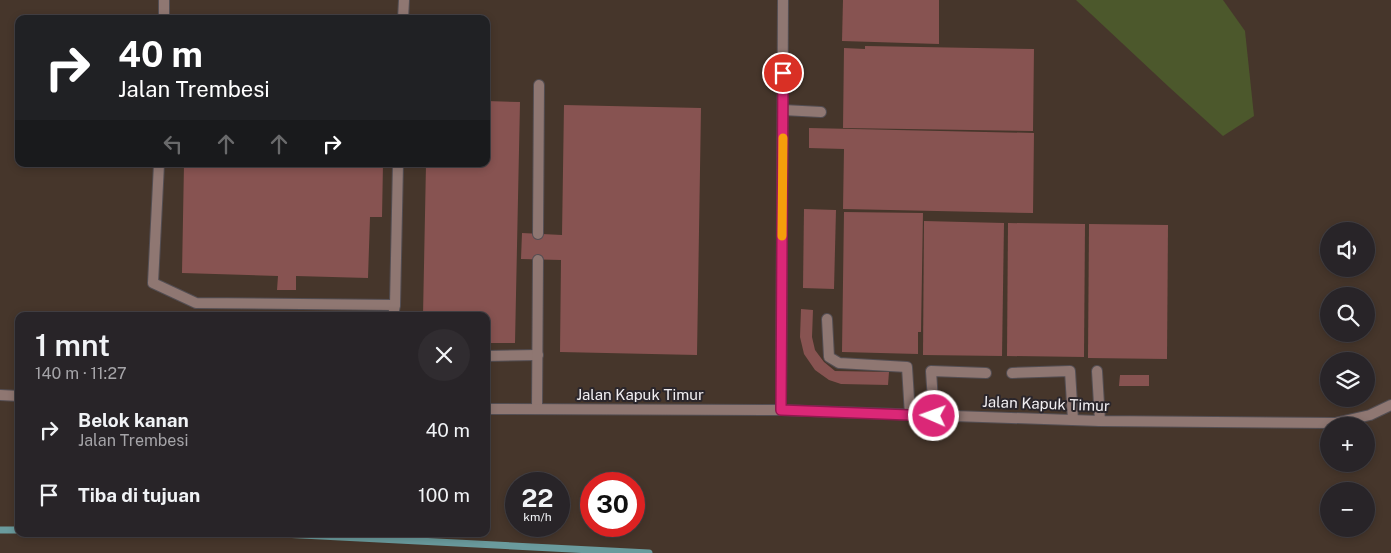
<!DOCTYPE html>
<html lang="id">
<meta charset="utf-8">
<style>
:root{--surface:#282428;--page:#302c30;--text:#f1f3f6;--muted:#a5a4a8;--line:#444145}
body{margin:0;font-family:"Public Sans",sans-serif;background:var(--page);color:var(--text);height:100vh;display:flex;flex-direction:column;font-size:19px;white-space:nowrap}
*{box-sizing:border-box;margin:0}
p{font-size:16px;color:var(--muted)}
.icon{flex:none;width:28px;height:28px;fill:none;stroke:currentColor;stroke-width:2;stroke-linecap:round;stroke-linejoin:round}
.map{position:relative;flex:1;overflow:hidden}
.panel{position:absolute;left:15px;top:312px;width:475px;height:225px;display:flex;flex-direction:column;background:var(--surface);border-radius:10px;box-shadow:0 2px 8px #0003,0 0 0 1px var(--line)}
.panel>*{flex:none}
.guide{position:absolute;left:15px;top:15px;width:475px;height:152px;border-radius:10px;box-shadow:0 2px 8px #0003,0 0 0 1px var(--line);background:#202124;color:#fff;overflow:hidden}
.fabs{position:absolute;left:1320px;top:222px;display:grid;gap:10px}
.fabs a{display:grid;place-items:center;width:55px;height:55px;border-radius:50%;background:var(--surface);box-shadow:0 2px 8px #0003,0 0 0 1px var(--line);font-size:25px}
.speed{position:absolute;left:505px;top:472px;display:flex;gap:10px;font-size:25px;font-weight:700;text-align:center}
.speed>*{display:grid;place-content:center;width:65px;height:65px;border-radius:50%;background:var(--surface);box-shadow:0 2px 8px #0003,0 0 0 1px var(--line);line-height:1}
.speed small{font-size:12px;font-weight:400}
.speed .limit{border:8px solid #d22;background:#fff;color:#111}
.pin{position:absolute;display:grid;place-items:center;width:42px;height:42px;color:#fff;margin:-21px;border:2px solid #fff;border-radius:50%;box-shadow:0 1px 5px #0007}
.me{position:absolute;width:55px;margin:-28px;rotate:272deg;stroke-linejoin:round;filter:drop-shadow(0 0 4px #0008)}
.turn{display:flex;align-items:center;gap:18px;height:105px;padding:0 20px;font-size:22px}
.turn .icon{width:65px;height:65px;stroke-width:2.5}
.turn b{display:block;font-size:35px;line-height:42px}
.lanes{display:flex;align-items:center;height:48px;padding:0 20px;background:#0003;justify-content:center;gap:25px;direction:ltr}
.lanes .off{opacity:.35}
.round{display:grid;place-items:center;flex:none;width:52px;height:52px;border-radius:26px;background:var(--page)}
.headline{display:flex;align-items:center;justify-content:space-between;height:85px;padding:0 20px}
h1{font-size:30px;font-weight:600;line-height:38px}
ul{padding:0;list-style:none}
li{display:flex;align-items:center;gap:15px;height:65px;padding:0 20px}
li div{flex:1}
li b{display:block;font-size:19px}
li em{font-style:normal}
.map>svg:first-child{display:block}
.industrial{fill:#46362b;fill-rule:evenodd}
.green{fill:#4c582c}
.lines{fill:none;stroke-linecap:round;stroke-linejoin:round}
.stream{stroke:#6a9b9d;stroke-width:7}
.building{fill:#875351}
.lane-casing{stroke:#534e53;stroke-width:12}
.street-casing{stroke:#534e53;stroke-width:12}
.lane{stroke:#8f7772;stroke-width:10}
.street{stroke:#8f7772;stroke-width:10}
.route-casing{stroke:#8e194d;stroke-width:12}
.route{stroke:#db2777;stroke-width:9}
.slow{stroke:#f59e0b;stroke-width:9}
.labels{text-anchor:middle;stroke-width:4;stroke-linejoin:round;paint-order:stroke}
.street-label{font-size:15px;fill:#f1eef1;stroke:#2b262b}
</style>
<div class="map">
<svg width="1391" height="553" viewBox="0 0 1391 553">
<rect width="100%" height="100%" fill="#353035"/>
<path class="industrial" d="M 0,0 L 1391,0 L 1391,553 L 0,553 ZM 19,19 L 486,19 L 486,164 L 19,164 ZM 1329,231 L 1366,231 L 1366,269 L 1329,269 ZM 1329,296 L 1366,296 L 1366,334 L 1329,334 ZM 19,316 L 486,316 L 486,534 L 19,534 ZM 1329,361 L 1366,361 L 1366,399 L 1329,399 ZM 1329,426 L 1366,426 L 1366,464 L 1329,464 ZM 516,484 L 559,484 L 559,526 L 516,526 ZM 591,484 L 634,484 L 634,526 L 591,526 ZM 1329,491 L 1366,491 L 1366,529 L 1329,529 Z"/>
<path class="green" d="M 1076,0 L 1223,0 L 1245,31 L 1254,116 L 1223,136 L 1169,87 Z"/>
<g class="lines">
<g class="stream">
<path d="M 0,530 L 19,530"/>
<path d="M 282,534 L 649,553"/>
</g>
</g>
<g class="building">
<path d="M 843,0 L 939,0 L 939,44 L 842,41 Z"/>
<path d="M 865,46 L 1034,49 L 1033,131 L 843,128 L 844,48 L 865,49 Z"/>
<path d="M 486,101 L 520,102 L 515,343 L 486,343 L 486,316 L 423,316 L 426,164 L 486,164 Z"/>
<path d="M 564,105 L 701,108 L 697,355 L 560,352 L 561,260 L 521,259 L 522,233 L 562,235 Z"/>
<path d="M 809,128 L 1034,133 L 1033,213 L 843,209 L 844,149 L 809,148 Z"/>
<path d="M 184,164 L 383,164 L 382,217 L 370,217 L 368,278 L 296,276 L 296,290 L 277,290 L 278,276 L 182,273 Z"/>
<path d="M 804,209 L 836,210 L 834,289 L 803,288 Z"/>
<path d="M 844,212 L 923,213 L 921,332 L 918,332 L 918,354 L 842,352 Z"/>
<path d="M 924,221 L 1004,223 L 1002,356 L 923,355 Z"/>
<path d="M 1008,223 L 1085,224 L 1084,357 L 1007,356 Z"/>
<path d="M 1089,224 L 1168,225 L 1167,359 L 1088,358 Z"/>
<path d="M 801,309 L 813,310 L 812,337 L 815,350 L 824,362 L 835,371 L 889,372 L 888,385 L 841,384 L 829,380 L 815,370 L 804,354 L 800,337 Z"/>
<path d="M 292,313 L 355,315 L 355,316 L 292,316 Z"/>
<path d="M 1120,375 L 1149,375 L 1149,386 L 1119,386 Z"/>
</g>
<g class="lines">
<g class="lane-casing">
<g id="lane">
<path d="M 164,0 L 164,19"/>
<path d="M 403,19 L 404,0"/>
<path d="M 783,110 L 821,112"/>
<path d="M 159,164 L 153,283 L 196,303 L 395,305"/>
<path d="M 538,234 L 539,85"/>
<path d="M 393,316 L 395,305 L 398,164"/>
<path d="M 827,319 L 829,357 L 839,363 L 907,367 L 910,415"/>
<path d="M 486,356 L 538,355"/>
<path d="M 1097,371 L 1100,421"/>
<path d="M 1012,373 L 1070,371 L 1073,420"/>
<path d="M 537,409 L 538,260"/>
<path d="M 934,416 L 931,371 L 986,373"/>
</g>
</g>
<g class="street-casing">
<g id="street">
<path d="M 0,395 L 19,396"/>
<path d="M 486,409 L 781,410 L 1100,421 L 1335,423 L 1370,415 L 1391,405"/>
<path d="M 781,410 L 783,0"/>
</g>
</g>
<use href="#lane" class="lane"/>
<use href="#street" class="street"/>
</g>
<g class="lines">
<g class="route-casing">
<path id="route" d="M 783,73 L 781,410 L 934,416"/>
</g>
<use href="#route" class="route"/>
<path class="slow" d="M 782,236 L 783,138"/>
</g>
<g class="labels">
<g class="street-label">
<text x="640" y="400">Jalan Kapuk Timur</text>
<text transform="translate(1046 404) rotate(2)" y="5">Jalan Kapuk Timur</text>
</g>
</g>
</svg>
<div class="fabs">
<a><svg class="icon" aria-label="sound" viewBox="0 0 24 24"><path d="M4 9h4l5-4v14l-5-4H4zM17 9q2 3 0 6"/></svg></a>
<a><svg class="icon" aria-label="search" viewBox="0 0 24 24"><circle cx="10" cy="10" r="6"/><path d="M15 15l6 6"/></svg></a>
<a><svg class="icon" aria-label="layers" viewBox="0 0 24 24"><path d="M12 4l9 5-9 5-9-5zM3 14l9 5 9-5"/></svg></a>
<a>+</a>
<a>−</a>
</div>
<div class="speed"><div>22<small>km/h</small></div><div class="limit">30</div></div>
<div class="pin" style="left:783px;top:73px;background:#d93025"><svg class="icon" aria-label="arrive" viewBox="0 0 24 24"><path d="M6 21V4h12l-3 4 3 4H6"/></svg></div>
<svg class="me" style="left:934px;top:416px" viewBox="-20 -20 40 40"><circle r="17" fill="#db2777" stroke="#fff" stroke-width="3"/><path d="M0-11L8 9 0 5-8 9z" fill="#fff"/></svg>
<div class="guide">
<div class="turn"><svg class="icon" aria-label="right" viewBox="0 0 24 24"><path d="M7 20v-9h11M14 6l5 5-5 5"/></svg><div><b>40 m</b>Jalan Trembesi</div></div>
<div class="lanes"><svg class="icon off" aria-label="left" viewBox="0 0 24 24"><path d="M17 20v-9H6M10 6l-5 5 5 5"/></svg><svg class="icon off" aria-label="ahead" viewBox="0 0 24 24"><path d="M12 20V5M6 11l6-6 6 6"/></svg><svg class="icon off" aria-label="ahead" viewBox="0 0 24 24"><path d="M12 20V5M6 11l6-6 6 6"/></svg><svg class="icon" aria-label="right" viewBox="0 0 24 24"><path d="M7 20v-9h11M14 6l5 5-5 5"/></svg></div>
</div>
<section class="panel">
<div class="headline"><div><h1>1 mnt</h1><p>140 m · 11:27</p></div><a class="round"><svg class="icon" aria-label="close" viewBox="0 0 24 24"><path d="M6 6l12 12M18 6L6 18"/></svg></a></div>
<ul>
<li><svg class="icon" aria-label="right" viewBox="0 0 24 24"><path d="M7 20v-9h11M14 6l5 5-5 5"/></svg><div><b>Belok kanan</b><p>Jalan Trembesi</p></div><em>40 m</em></li>
<li><svg class="icon" aria-label="arrive" viewBox="0 0 24 24"><path d="M6 21V4h12l-3 4 3 4H6"/></svg><div><b>Tiba di tujuan</b></div><em>100 m</em></li>
</ul>
</section>
</div>
